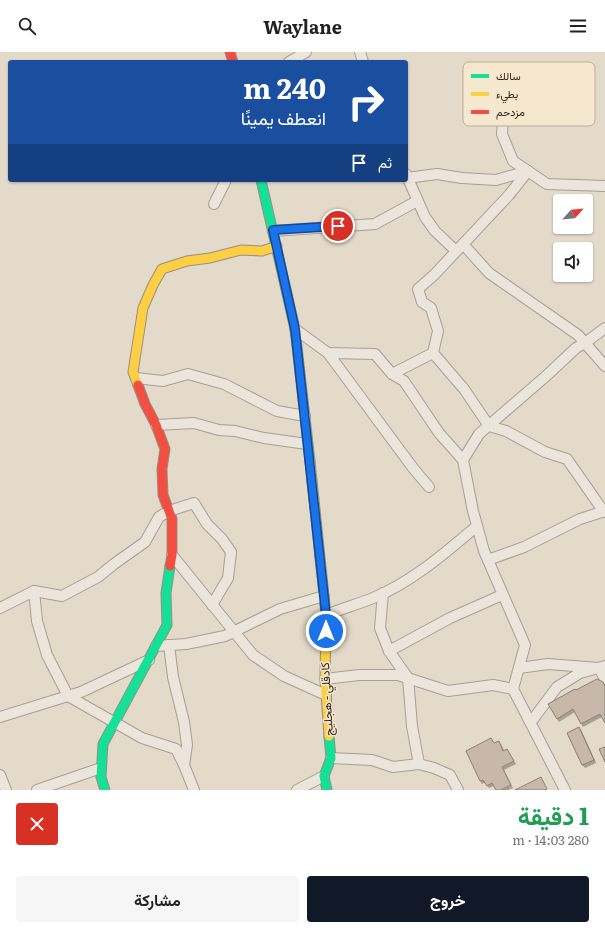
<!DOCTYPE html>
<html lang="ar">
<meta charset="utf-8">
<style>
:root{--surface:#fff;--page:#f6f6f6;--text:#222;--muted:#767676;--accent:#111827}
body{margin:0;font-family:Literata,Vazirmatn,serif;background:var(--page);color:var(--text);direction:rtl;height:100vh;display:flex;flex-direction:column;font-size:15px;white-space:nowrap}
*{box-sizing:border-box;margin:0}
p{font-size:13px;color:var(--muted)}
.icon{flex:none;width:22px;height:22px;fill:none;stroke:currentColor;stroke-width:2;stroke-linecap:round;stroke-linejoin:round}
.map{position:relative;height:738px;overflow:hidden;direction:ltr}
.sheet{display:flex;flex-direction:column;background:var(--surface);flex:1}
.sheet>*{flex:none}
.hud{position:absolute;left:8px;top:8px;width:400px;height:122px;border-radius:4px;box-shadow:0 1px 3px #0004;direction:rtl;background:#1a4fa0;color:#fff;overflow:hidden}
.needle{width:26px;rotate:63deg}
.tools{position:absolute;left:553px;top:142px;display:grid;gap:8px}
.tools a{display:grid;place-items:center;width:40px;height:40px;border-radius:4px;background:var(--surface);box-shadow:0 1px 3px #0004;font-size:20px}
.pin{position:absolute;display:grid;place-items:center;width:34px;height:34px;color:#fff;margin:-17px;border:2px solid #fff;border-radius:50%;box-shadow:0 1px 4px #0007}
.me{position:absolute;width:44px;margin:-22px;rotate:0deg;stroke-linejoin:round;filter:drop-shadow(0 0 3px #0008)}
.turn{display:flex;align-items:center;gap:14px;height:84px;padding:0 16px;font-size:18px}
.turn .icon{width:52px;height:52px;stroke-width:2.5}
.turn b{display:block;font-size:28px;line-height:34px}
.then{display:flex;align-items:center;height:38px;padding:0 16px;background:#0003;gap:8px;font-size:15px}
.round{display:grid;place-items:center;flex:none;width:42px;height:42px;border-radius:4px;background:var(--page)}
.headline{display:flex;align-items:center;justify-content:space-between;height:68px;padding:0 16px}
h1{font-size:24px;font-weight:700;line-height:30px;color:#1e9e55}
.primary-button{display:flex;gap:8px;margin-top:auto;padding:8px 16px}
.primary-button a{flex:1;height:46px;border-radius:4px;background:var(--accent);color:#fff;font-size:16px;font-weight:700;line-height:46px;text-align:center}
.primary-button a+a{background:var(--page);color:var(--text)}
header{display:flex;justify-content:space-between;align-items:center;height:52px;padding:0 16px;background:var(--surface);font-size:18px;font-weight:700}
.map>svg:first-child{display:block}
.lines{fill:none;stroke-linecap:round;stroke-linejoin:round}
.street-casing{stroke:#a89f93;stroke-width:12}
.fast-casing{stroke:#978e83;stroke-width:11}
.slow-casing{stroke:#978e83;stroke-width:11}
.jam-casing{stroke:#978e83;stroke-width:11}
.street{stroke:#ebe5db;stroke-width:10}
.fast{stroke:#16e098;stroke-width:9}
.slow{stroke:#ffcf43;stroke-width:9}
.jam{stroke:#f24e42;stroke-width:9}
.wall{fill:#ab9e92}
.shaded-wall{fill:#8b8177}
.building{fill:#c7b8aa;stroke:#8b8177}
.route-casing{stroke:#114b97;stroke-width:10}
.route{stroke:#1a73e8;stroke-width:7}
.labels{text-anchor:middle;stroke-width:3;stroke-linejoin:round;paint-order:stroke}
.street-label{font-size:12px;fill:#36271c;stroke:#f6e8ce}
.key{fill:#f6e8ce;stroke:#bcae99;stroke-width:1}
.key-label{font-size:11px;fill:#36271c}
</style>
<header><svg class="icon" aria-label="menu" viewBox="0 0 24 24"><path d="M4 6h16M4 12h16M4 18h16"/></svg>Waylane<svg class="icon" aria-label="search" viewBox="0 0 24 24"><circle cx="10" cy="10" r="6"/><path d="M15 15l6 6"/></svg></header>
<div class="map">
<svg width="605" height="738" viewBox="0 0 605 738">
<rect width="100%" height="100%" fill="#e3dac9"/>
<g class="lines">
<g class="street-casing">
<g id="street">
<path d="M 360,0 L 363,10"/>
<path d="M 289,10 L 306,0"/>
<path d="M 506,32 L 502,82 L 513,109 L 547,132 L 605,134"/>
<path d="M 528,119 L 509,143 L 434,223 L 418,237 L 422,250 L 431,256 L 438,279 L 433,301 L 464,337 L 489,374 L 506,379 L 545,400 L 567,407 L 604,460"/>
<path d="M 406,122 L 425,165 L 435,179 L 456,199"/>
<path d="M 407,126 L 437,122 L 462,126 L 496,128 L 528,119"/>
<path d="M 214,152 L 226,128"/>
<path d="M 273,179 L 375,172 L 417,149"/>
<path d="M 463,192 L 489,221 L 578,283 L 605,314"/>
<path d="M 295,277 L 328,301 L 413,416 L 429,435"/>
<path d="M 328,301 L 375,302 L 392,322 L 404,329 L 439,381 L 463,408"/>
<path d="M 392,322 L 433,301"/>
<path d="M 136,326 L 163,329 L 188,322 L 224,332 L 277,359 L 305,364"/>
<path d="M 156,373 L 194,371 L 219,378 L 235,379 L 264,386 L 307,392"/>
<path d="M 172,503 L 253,603 L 284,624 L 326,643"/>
<path d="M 488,508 L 524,495 L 580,467 L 605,459"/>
<path d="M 34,539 L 37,569 L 47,603 L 68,644 L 142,686 L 176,697 L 184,713 L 194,738"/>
<path d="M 383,541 L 380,576 L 389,599 L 408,626 L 412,674 L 419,712"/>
<path d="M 0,556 L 34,539 L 62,544 L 98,525 L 114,512 L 145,490 L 159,465 L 169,459 L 194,451 L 207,472 L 222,487 L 231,500 L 228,526 L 212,553"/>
<path d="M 326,563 C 341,557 358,552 373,546 C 412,530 445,501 477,474"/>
<path d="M 169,593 L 173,625 L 184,670 L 187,693 L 184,713"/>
<path d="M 156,594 L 186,592 L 225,584 L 280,557 L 324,544"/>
<path d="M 389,599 L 450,566 L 502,543"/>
<path d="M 519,616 L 548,612 L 599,616 L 605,627"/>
<path d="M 325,627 L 359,623 L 398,623 L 448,639 L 493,633 L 513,637"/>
<path d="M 0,665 L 81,640 L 149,608"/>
<path d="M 531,670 L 557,635 L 580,621 L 605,614"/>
<path d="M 331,706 L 372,708 L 393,715 L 419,712 L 434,716 L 450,723 L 458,738"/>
<path d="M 0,723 L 6,738"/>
<path d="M 37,738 L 101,716"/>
<path d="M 297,738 L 324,724"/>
<path d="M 565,738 L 513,637 L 525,593 L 484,499 L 473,459 L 463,408 L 479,382 L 545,325 L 576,296 L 585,291 L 605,276"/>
</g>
</g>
<g class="fast-casing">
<g id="fast">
<path d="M 261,128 L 295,277 L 310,409"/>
<path d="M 105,738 L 101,725 L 103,692 L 167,573 L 166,541 L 170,514"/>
<path d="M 327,738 L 324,724 L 331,706 L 329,684"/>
</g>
</g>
<g class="slow-casing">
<g id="slow">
<path d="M 138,333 L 133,320 L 143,256 L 153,233 L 162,217 L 187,209 L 210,206 L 241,198 L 262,199 L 277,194"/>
<path d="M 310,409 L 326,563 L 325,627 L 329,684"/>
</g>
</g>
<g class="jam-casing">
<g id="jam">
<path d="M 230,0 L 233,10"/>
<path d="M 138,333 L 145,352 L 156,373 L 165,397 L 162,417 L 163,443 L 172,467 L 172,503 L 170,514"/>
</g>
</g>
<use href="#street" class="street"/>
<use href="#fast" class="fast"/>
<use href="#slow" class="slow"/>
<use href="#jam" class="jam"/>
</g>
<g class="wall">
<path d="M 603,630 L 605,633 L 605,671 L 602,665 L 583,675 L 575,660 L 559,670 L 548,652 L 576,638 Z"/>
<path d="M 581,678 L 596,711 L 585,716 L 582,713 Z"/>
<path d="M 494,691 L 501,692 L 504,698 L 507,697 L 516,712 L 504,718 L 513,736 L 508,738 L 496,738 L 494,734 L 489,736 L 485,731 L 482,732 L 480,729 Z"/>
</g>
<path class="shaded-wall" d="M 579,675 L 581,678 L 596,711 L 594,708 Z"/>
<g class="building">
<path d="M 597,627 L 603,630 L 605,634 L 605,671 L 600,662 L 581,672 L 573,657 L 557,667 L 548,652 L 575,637 L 576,638 Z"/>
<path d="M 579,675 L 594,708 L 582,713 L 567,681 Z"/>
<path d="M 491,686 L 494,691 L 499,689 L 503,699 L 507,697 L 514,709 L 502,715 L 511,733 L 501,738 L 496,738 L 492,731 L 487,734 L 483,728 L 480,729 L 466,699 Z"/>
<path d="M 605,695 L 605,710 L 599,697 Z"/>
<path d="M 541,725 L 547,737 L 544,738 L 515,738 Z"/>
</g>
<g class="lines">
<g class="route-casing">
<path id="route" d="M 326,579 L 326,563 L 295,277 L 273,178 L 338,174"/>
</g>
<use href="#route" class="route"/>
</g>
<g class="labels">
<g class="street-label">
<text transform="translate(327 647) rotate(-93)" y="4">كادقلي - هجليج</text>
</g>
</g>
<rect x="463" y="10" width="132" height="64" rx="6" class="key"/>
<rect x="471" y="22" width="18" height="4" fill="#16e098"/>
<rect x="471" y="40" width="18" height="4" fill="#ffcf43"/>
<rect x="471" y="58" width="18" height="4" fill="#f24e42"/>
<g class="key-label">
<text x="496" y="28">سالك</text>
<text x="496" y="46">بطيء</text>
<text x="496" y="64">مزدحم</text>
</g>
</svg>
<div class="tools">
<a><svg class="needle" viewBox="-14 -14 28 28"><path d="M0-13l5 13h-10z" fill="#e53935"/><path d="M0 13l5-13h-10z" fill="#767676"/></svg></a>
<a><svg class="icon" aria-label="sound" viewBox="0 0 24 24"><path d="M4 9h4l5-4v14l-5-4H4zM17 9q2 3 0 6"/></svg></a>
</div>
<div class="pin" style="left:338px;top:174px;background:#d93025"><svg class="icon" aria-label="arrive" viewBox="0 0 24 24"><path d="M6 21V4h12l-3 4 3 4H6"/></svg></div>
<svg class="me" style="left:326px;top:579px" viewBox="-20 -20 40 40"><circle r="17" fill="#1a73e8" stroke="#fff" stroke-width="3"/><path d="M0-11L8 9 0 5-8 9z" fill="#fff"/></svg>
<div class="hud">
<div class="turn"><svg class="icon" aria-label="right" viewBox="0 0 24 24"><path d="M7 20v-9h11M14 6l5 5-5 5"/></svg><div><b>240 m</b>انعطف يمينًا</div></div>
<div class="then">ثم<svg class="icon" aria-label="arrive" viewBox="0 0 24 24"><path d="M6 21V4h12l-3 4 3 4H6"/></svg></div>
</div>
</div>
<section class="sheet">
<div class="headline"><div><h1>1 دقيقة</h1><p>280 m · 14:03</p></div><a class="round" style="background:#d93025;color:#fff"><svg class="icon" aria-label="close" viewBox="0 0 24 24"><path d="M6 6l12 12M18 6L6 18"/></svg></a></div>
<div class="primary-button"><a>خروج</a><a>مشاركة</a></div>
</section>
